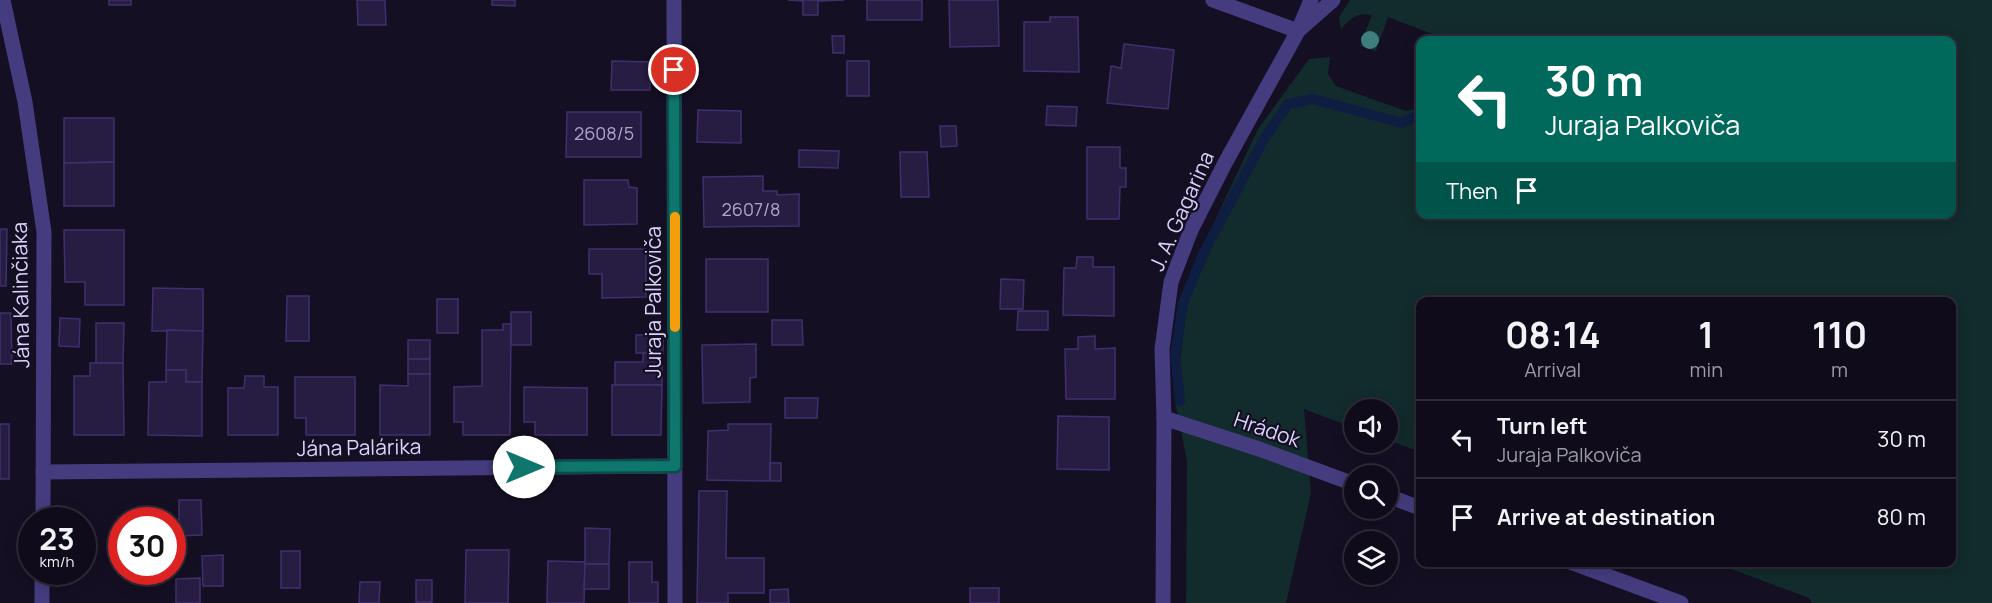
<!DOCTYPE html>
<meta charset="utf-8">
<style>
:root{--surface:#0f0b1a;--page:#181423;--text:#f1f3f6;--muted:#9b9ba2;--line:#2f2b39}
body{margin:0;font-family:Manrope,sans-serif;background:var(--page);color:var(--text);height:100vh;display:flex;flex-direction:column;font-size:22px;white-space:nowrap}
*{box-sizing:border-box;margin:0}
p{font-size:20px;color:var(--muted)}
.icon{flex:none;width:33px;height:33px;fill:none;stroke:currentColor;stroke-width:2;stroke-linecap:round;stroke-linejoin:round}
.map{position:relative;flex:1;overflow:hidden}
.drawer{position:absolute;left:1416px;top:297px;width:540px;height:270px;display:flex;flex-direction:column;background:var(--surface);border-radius:12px;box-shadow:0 3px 15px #0003,0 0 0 2px var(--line)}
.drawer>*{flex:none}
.top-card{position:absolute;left:1416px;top:36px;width:540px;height:183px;border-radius:12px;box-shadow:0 3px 15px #0003,0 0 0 2px var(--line);background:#00695c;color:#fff;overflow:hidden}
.buttons{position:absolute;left:1344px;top:399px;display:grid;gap:12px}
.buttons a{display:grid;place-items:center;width:54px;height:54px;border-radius:50%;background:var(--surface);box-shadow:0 3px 15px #0003,0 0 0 2px var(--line);font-size:30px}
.speed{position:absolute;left:18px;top:507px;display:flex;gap:12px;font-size:30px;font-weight:700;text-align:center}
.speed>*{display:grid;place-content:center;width:78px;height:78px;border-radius:50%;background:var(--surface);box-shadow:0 3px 15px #0003,0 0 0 2px var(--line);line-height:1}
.speed small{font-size:15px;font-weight:400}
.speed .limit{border:9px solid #d22;background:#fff;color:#111}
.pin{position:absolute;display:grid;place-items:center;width:51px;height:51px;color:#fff;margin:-26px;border:3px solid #fff;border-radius:50%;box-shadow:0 2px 6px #0007}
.me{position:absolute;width:66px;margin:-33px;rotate:90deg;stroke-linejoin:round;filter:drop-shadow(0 0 4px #0008)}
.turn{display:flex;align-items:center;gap:21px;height:126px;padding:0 30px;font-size:27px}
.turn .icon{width:78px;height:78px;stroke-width:2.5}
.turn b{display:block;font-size:42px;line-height:51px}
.then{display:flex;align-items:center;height:57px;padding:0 30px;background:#0003;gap:12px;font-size:22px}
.eta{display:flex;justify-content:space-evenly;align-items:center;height:102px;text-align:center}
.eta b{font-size:36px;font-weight:700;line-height:42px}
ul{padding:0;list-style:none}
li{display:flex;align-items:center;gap:18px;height:78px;padding:0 30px;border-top:2px solid var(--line)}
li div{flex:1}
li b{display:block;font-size:22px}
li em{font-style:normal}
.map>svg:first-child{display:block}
.green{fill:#122b2c}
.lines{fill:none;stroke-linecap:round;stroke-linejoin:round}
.stream{stroke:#0e1d42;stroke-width:10}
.building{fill:#271c42;stroke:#412f6d;stroke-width:1.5}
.service{stroke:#453c7f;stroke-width:15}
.minor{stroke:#453c7f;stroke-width:15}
.tree{fill:#3e7f7d}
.route-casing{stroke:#0a4d48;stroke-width:15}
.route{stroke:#0f766e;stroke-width:10}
.slow{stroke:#f59e0b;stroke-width:10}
.labels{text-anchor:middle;stroke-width:4.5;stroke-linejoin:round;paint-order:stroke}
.number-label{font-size:18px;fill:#aea4ce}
.street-label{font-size:21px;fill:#dbd2fd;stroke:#140f22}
</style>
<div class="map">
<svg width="1992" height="603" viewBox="0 0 1992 603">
<rect width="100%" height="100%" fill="#140f22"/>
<path class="green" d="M 1350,0 L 1992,0 L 1992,603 L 1812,603 L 1809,598 L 1715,563 L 1952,562 L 1952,302 L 1420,302 L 1420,452 L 1388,440 L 1388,410 L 1354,410 L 1354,428 L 1304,409 L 1311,493 L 1286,603 L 1186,603 L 1187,461 L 1175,402 L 1191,271 L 1258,129 L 1309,59 L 1330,57 L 1328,74 L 1336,86 L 1406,111 L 1420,107 L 1420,214 L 1952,214 L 1952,40 L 1431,40 L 1432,34 L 1388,17 L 1376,51 L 1360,46 L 1372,15 C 1357,12 1350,19 1341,29 L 1339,17 Z"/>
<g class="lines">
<path class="stream" d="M 1180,401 L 1175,355 L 1183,303 L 1204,252 L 1263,141 L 1288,104 L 1313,99 L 1402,123 L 1420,114"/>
</g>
<g class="building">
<rect x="109" y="0" width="22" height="5"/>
<path d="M 357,0 L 385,0 L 386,25 L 358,25 Z"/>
<path d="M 492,0 L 515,0 L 515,6 L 492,5 Z"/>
<path d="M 788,0 L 844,0 L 818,1 L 818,15 L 803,15 L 803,1 Z"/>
<rect x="867" y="0" width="55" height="20"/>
<path d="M 949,0 L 998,0 L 999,46 L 950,47 Z"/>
<path d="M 1050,17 L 1078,17 L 1079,72 L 1024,71 L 1024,22 L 1050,22 Z"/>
<path d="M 832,36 L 844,36 L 844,53 L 833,53 Z"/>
<path d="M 1124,44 L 1174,50 L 1168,109 L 1107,103 L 1111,66 L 1121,68 Z"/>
<path d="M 612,61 L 650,62 L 650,90 L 611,90 Z"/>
<rect x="847" y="61" width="22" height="35"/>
<path d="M 1047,106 L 1077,107 L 1076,126 L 1046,125 Z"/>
<path d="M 698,110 L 741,111 L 741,143 L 697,142 Z"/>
<path d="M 567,112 L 641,112 L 641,157 L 566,157 Z"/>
<path d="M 64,118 L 114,118 L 114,162 L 64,163 Z"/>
<path d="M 940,126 L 956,126 L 957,146 L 941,147 Z"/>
<path d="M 1087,147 L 1120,147 L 1120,168 L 1126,168 L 1126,187 L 1120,187 L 1119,219 L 1087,219 Z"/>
<path d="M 799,150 L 839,151 L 838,168 L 799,167 Z"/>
<path d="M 900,152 L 927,152 L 929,197 L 901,197 Z"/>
<path d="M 114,162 L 114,206 L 64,206 L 64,163 Z"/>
<path d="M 763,176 L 763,191 L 777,191 L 777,195 L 799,194 L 799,226 L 704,227 L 703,177 Z"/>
<path d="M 584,180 L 628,180 L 629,187 L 637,188 L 637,224 L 584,225 Z"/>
<path d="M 0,229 L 7,229 L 6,286 L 0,286 Z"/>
<path d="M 64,230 L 124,230 L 124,305 L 85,305 L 85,282 L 65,282 Z"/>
<path d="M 589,249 L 646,249 L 646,297 L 602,298 L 602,274 L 589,274 Z"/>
<path d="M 1077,257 L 1093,257 L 1093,267 L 1114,267 L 1114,316 L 1063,315 L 1064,268 L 1076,268 Z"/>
<rect x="706" y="259" width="62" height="53"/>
<path d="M 1001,279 L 1024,280 L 1023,309 L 1000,309 Z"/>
<path d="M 153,288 L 203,289 L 203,331 L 152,331 Z"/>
<path d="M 287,296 L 309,296 L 309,341 L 286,341 Z"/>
<rect x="437" y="299" width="21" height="34"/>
<path d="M 1018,311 L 1048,311 L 1048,330 L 1017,330 Z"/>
<rect x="511" y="312" width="20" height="33"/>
<path d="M 0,313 L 11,313 L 12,364 L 0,364 Z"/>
<path d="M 60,318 L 80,319 L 79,347 L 59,346 Z"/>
<path d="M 772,320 L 802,320 L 803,345 L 772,345 Z"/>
<path d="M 96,323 L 124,323 L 123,363 L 96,363 Z"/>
<path d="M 503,324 L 511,324 L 510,435 L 463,435 L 463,422 L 454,422 L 454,387 L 482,386 L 482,330 L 503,330 Z"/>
<path d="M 167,330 L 203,331 L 202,382 L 186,382 L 186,370 L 166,370 Z"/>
<rect x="636" y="335" width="27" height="18"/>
<path d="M 1095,336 L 1095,349 L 1115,348 L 1115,399 L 1066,399 L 1065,349 L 1078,349 L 1078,337 Z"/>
<rect x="408" y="340" width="22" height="19"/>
<path d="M 756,344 L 756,377 L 750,378 L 750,402 L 703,403 L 702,345 Z"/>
<path d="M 643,353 L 662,353 L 662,385 L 615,385 L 615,362 L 643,362 Z"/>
<rect x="408" y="359" width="22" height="15"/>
<path d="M 90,363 L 123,363 L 124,435 L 74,435 L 74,376 L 90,376 Z"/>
<path d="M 166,370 L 186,370 L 186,382 L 202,382 L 202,436 L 148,435 L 149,382 L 166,382 Z"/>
<path d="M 408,374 L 430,374 L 430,435 L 380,435 L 380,385 L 408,386 Z"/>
<path d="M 245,376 L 264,376 L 264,387 L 278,387 L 278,435 L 228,435 L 228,388 L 244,388 Z"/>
<path d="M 295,377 L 355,377 L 355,435 L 306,435 L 306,418 L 295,418 Z"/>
<path d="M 612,385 L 662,385 L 661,435 L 612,435 Z"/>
<path d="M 524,387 L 587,388 L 587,435 L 535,435 L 535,422 L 524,422 Z"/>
<path d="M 785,398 L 818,398 L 817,418 L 785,418 Z"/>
<path d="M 1058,416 L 1109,417 L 1109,470 L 1057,469 Z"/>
<rect x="0" y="424" width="9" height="55"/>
<path d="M 728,424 L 771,424 L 770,481 L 707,480 L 708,431 L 728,430 Z"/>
<rect x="770" y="463" width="11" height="18"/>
<path d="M 699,491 L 727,491 L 726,558 L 764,558 L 764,593 L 728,593 L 728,603 L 697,603 Z"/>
<path d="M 179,500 L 201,500 L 202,535 L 179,536 Z"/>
<path d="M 585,528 L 610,529 L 609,564 L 585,564 Z"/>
<path d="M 466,550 L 509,550 L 508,603 L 465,603 Z"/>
<rect x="281" y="551" width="19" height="37"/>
<path d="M 223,555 L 223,586 L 203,586 L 202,556 Z"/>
<path d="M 548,561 L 585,562 L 584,603 L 547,603 Z"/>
<path d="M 629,562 L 652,562 L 652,582 L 658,582 L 658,603 L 629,603 Z"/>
<path d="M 585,564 L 609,564 L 609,589 L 584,589 Z"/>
<path d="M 200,578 L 200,603 L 176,603 L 176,579 Z"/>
<rect x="416" y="580" width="16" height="22"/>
<path d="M 360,582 L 380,582 L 379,603 L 359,603 Z"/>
<rect x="970" y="588" width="29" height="15"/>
<path d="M 788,589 L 789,603 L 770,603 L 770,590 Z"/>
</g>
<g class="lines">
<g class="service">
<path d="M 1164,418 L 1259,449 L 1354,484"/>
<path d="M 1388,496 L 1420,508"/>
<path d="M 1570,562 L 1681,603"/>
</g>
<g class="minor">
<path d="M 3,0 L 25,102 L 44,232 L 43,520"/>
<path d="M 674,0 L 675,603"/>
<path d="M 1213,0 L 1298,31"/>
<path d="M 1300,29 L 1333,0"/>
<path d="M 43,472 L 675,466"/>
<path d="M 42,603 L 42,572"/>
<path d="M 1163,603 L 1164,418 L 1162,349 L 1171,282 L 1191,230 L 1224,165 L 1298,31 L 1311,0"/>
</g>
</g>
<circle class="tree" cx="1370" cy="40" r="9"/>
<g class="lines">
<g class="route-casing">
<path id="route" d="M 524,467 L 675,466 L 674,70"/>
</g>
<use href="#route" class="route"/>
<path class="slow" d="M 675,217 L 675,327"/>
</g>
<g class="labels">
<g class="number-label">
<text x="604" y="140">2608/5</text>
<text x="751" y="216">2607/8</text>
</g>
<g class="street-label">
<text transform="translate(1182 211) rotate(-66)" y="7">J. A. Gagarina</text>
<text transform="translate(21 295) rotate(-91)" y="7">Jána Kalinčiaka</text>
<text transform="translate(654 302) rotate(-90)" y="7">Juraja Palkoviča</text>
<text transform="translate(1267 430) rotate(19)" y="7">Hrádok</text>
<text transform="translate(359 448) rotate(-1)" y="7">Jána Palárika</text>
</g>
</g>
</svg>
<div class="buttons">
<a><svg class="icon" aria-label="sound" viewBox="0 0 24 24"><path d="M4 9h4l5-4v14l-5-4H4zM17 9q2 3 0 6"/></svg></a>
<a><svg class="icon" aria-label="search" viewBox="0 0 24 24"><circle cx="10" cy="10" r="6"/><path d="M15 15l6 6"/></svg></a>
<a><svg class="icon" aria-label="layers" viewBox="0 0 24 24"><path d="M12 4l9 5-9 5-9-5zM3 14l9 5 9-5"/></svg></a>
</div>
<div class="speed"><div>23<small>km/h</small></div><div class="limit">30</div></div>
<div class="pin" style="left:674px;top:70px;background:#d93025"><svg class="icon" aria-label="arrive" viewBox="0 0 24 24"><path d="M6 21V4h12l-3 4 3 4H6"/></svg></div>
<svg class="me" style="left:524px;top:467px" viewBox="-20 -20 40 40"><circle r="19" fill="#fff"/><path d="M0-13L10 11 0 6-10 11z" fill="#0f766e"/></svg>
<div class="top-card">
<div class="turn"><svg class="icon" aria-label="left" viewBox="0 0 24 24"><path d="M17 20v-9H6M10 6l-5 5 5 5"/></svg><div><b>30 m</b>Juraja Palkoviča</div></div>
<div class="then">Then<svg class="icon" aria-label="arrive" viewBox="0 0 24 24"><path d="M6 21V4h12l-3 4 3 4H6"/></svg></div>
</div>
<section class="drawer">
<div class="eta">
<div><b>08:14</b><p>Arrival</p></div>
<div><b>1</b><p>min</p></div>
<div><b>110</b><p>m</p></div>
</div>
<ul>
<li><svg class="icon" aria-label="left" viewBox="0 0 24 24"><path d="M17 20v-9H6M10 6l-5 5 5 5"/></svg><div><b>Turn left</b><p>Juraja Palkoviča</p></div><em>30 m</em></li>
<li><svg class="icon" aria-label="arrive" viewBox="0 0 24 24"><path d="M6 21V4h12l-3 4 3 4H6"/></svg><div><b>Arrive at destination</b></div><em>80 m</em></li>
</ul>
</section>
</div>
